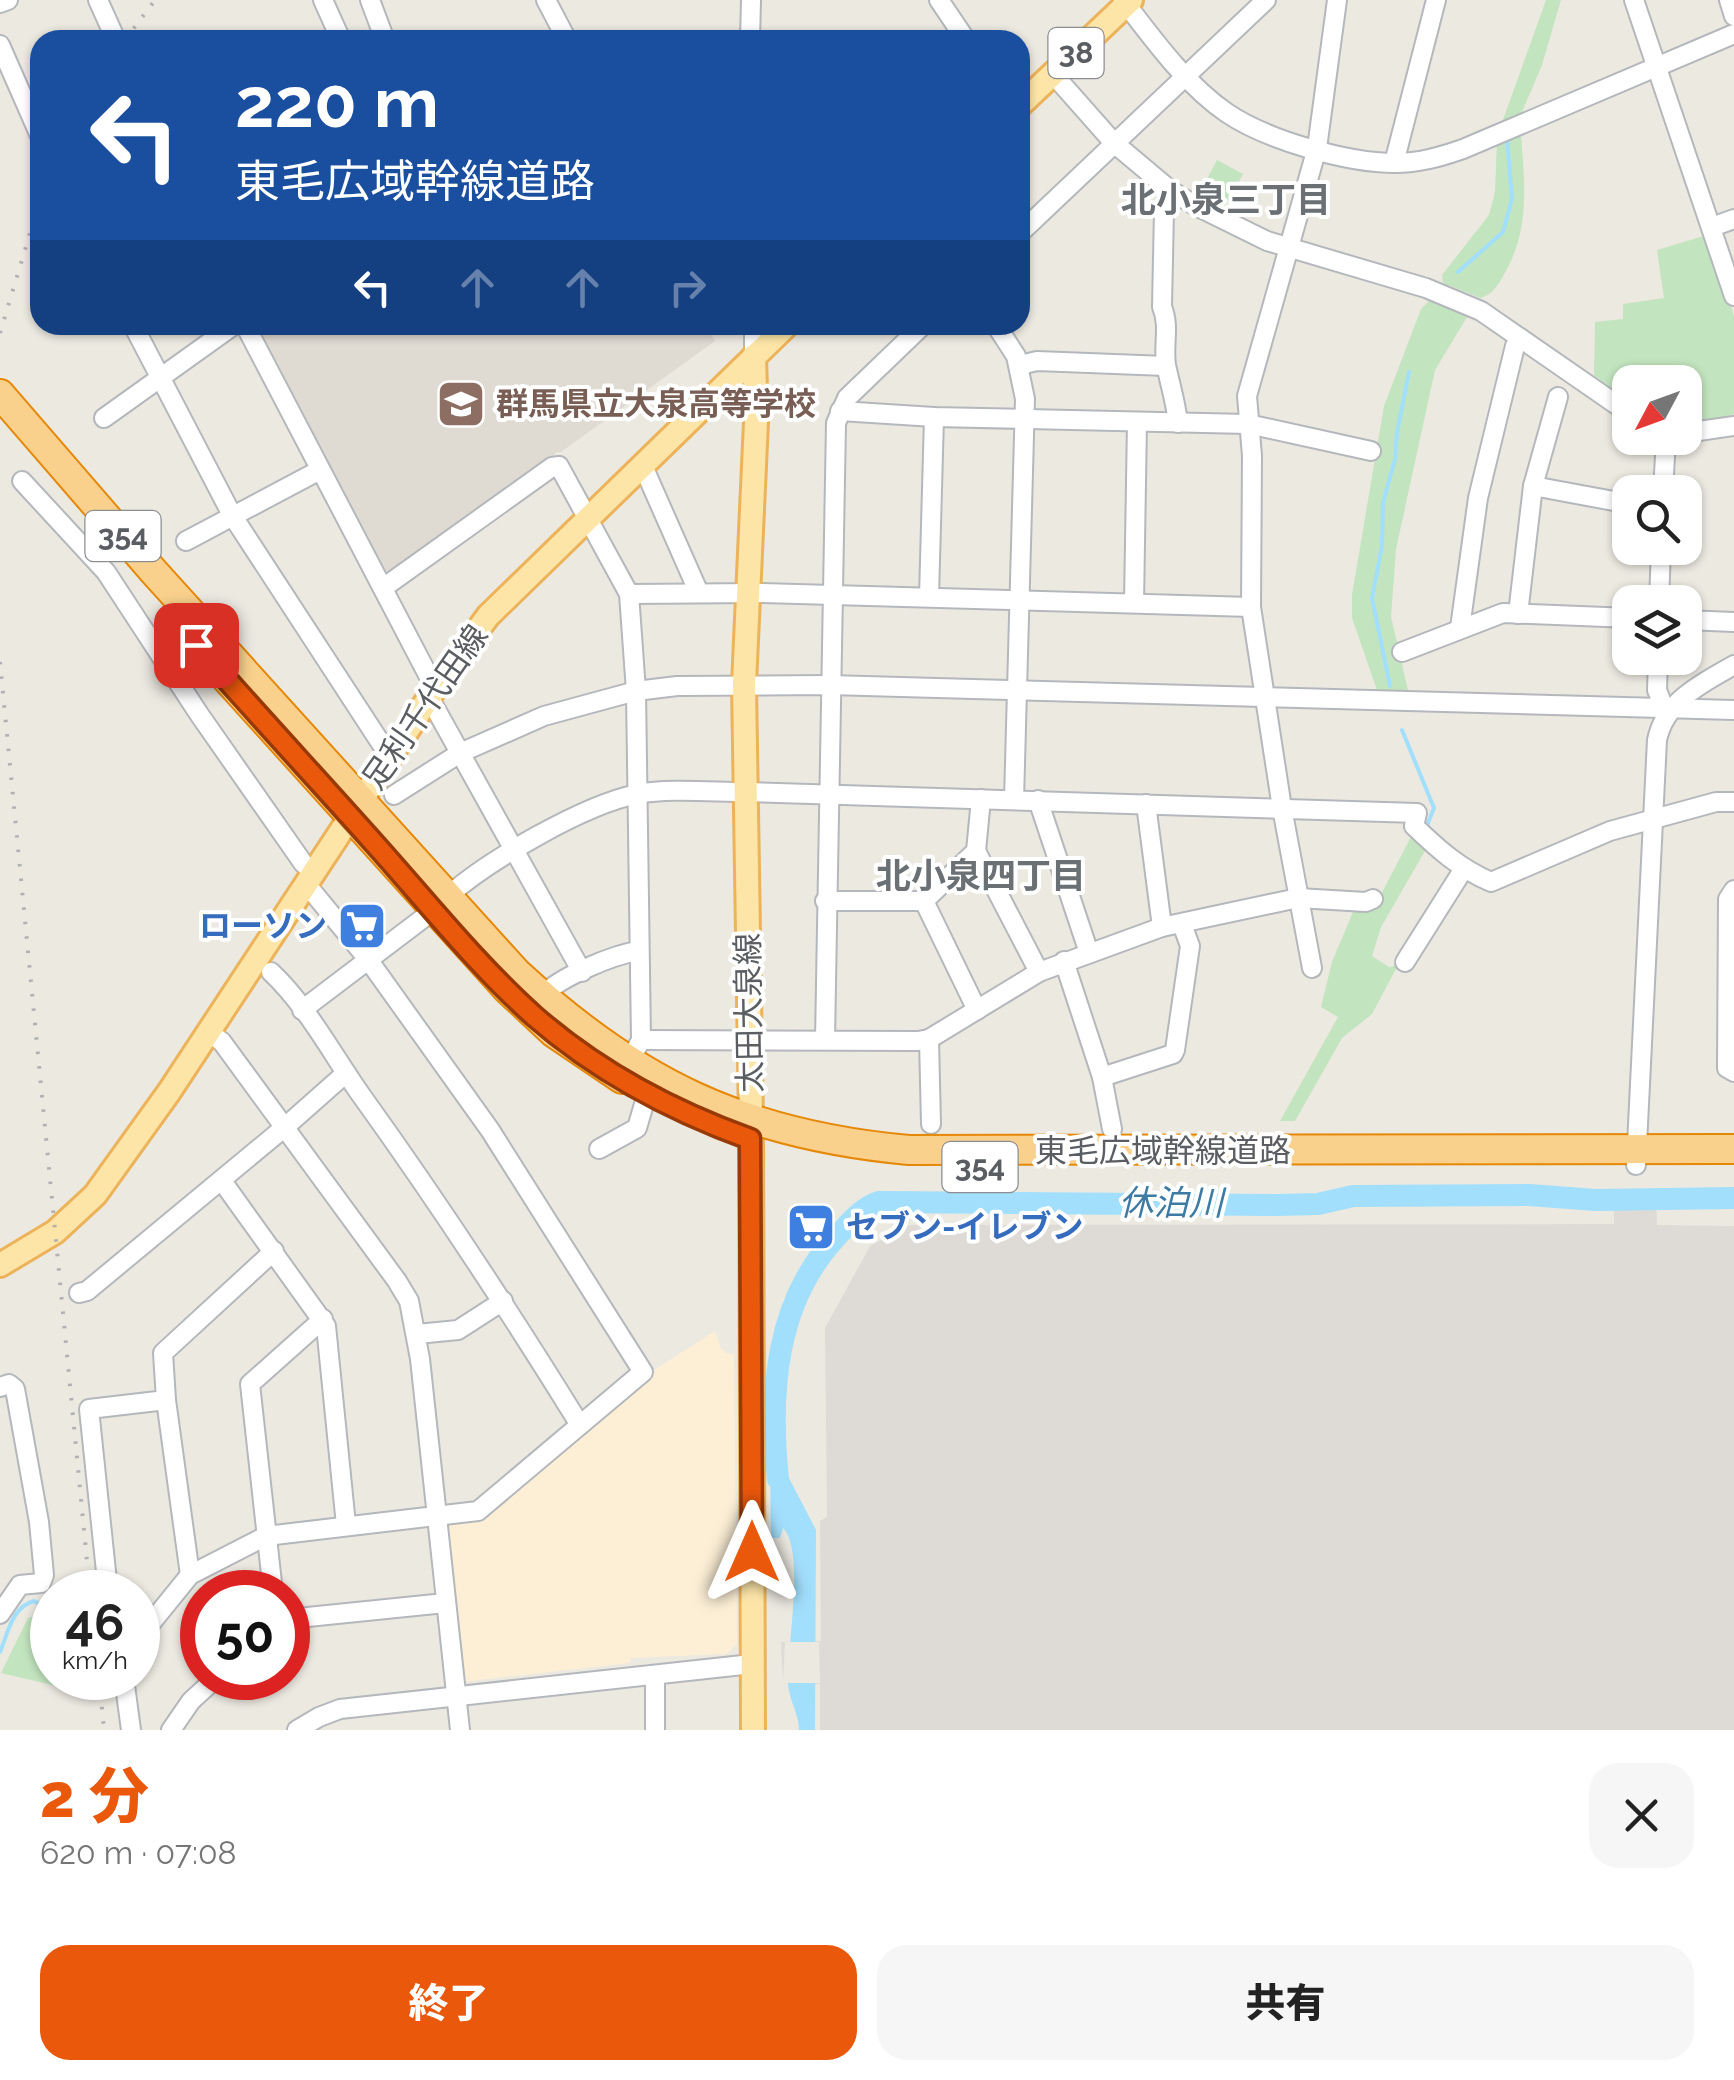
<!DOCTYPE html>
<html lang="ja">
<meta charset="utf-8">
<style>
:root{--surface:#fff;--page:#f6f6f6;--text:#222;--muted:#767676;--accent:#ea580c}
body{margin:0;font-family:Raleway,"Noto Sans JP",sans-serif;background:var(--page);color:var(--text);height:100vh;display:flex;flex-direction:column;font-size:38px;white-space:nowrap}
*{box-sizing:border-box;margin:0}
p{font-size:32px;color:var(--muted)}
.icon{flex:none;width:55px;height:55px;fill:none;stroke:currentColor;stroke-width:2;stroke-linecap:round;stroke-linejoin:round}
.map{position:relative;height:1730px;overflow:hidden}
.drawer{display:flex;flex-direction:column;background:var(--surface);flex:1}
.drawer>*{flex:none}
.banner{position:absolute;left:30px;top:30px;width:1000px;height:305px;border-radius:30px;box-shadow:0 2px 8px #0004;background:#1a4fa0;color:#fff;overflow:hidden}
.needle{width:65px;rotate:229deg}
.buttons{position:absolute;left:1612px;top:365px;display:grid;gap:20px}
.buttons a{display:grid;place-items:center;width:90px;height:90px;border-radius:20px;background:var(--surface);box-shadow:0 2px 8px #0004;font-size:50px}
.speed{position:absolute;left:30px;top:1570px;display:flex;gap:20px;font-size:50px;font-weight:700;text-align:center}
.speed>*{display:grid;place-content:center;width:130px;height:130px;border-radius:50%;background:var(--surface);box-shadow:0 2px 8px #0004;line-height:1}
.speed small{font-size:25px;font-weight:400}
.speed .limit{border:15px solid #d22;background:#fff;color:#111}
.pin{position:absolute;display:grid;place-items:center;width:85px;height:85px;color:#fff;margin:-42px;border-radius:20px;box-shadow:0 5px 15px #0006}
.me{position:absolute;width:110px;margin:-55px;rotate:0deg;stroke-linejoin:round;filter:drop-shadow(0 0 8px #0008)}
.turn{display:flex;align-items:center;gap:35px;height:210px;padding:0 40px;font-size:45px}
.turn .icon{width:130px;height:130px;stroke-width:2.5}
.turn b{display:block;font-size:70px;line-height:85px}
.lanes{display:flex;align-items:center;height:95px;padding:0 40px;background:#0003;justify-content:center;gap:50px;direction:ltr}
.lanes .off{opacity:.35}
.round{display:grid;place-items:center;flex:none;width:105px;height:105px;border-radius:30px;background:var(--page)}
.head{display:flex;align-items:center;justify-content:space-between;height:170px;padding:0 40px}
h1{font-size:60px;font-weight:800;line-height:75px;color:var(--accent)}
.button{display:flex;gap:20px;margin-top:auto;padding:20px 40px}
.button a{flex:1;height:115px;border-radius:30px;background:var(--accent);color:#fff;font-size:40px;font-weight:800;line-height:115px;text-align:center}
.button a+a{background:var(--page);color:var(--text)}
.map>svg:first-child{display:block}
.commercial{fill:#fcefd6}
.industrial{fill:#dedbd6}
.education{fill:#dfdad2}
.green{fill:#c2e4be}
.water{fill:#a2dffc}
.pier{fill:#ece9e1}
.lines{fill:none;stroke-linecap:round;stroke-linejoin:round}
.stream{stroke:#a2dffc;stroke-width:4}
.river{stroke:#a2dffc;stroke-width:22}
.minor-casing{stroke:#b4b8bc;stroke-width:22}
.major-casing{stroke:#ecb35a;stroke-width:28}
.highway-casing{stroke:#e68807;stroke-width:32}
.minor{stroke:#fff;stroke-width:18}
.major{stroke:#fce5a7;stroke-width:22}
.highway{stroke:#f9d18c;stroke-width:28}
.rail{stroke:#b0b1b2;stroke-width:4;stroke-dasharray:2.5 12;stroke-linecap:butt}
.route-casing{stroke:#983908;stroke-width:25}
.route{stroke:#ea580c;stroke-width:18}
.labels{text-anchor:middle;stroke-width:8;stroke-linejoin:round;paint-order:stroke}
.shield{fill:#fff;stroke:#8c8e91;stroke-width:2.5}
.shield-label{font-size:30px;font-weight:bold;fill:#5a5e62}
.education-label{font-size:32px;font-weight:bold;fill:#785e54;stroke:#fff;text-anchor:start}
.street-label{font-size:32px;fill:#5a5e62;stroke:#fff}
.shop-label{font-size:32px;font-weight:bold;fill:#366cbe;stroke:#fff;text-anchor:end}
.neighbourhood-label{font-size:35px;font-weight:bold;fill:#6b7074;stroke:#fff}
.water-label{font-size:35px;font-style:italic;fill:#3e7ba4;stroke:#fff}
</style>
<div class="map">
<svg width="1734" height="1730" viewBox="0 0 1734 1730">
<rect width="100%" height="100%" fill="#ece9e1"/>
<path class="commercial" d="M 715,1331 L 721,1348 L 726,1353 L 734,1354 L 737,1644 L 727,1654 L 631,1658 L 630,1663 L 461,1682 L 444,1525 L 509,1491 L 654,1370 Z"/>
<path class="industrial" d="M 1656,1190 L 1657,1225 L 1734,1226 L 1734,1730 L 820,1730 L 820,1684 L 783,1683 L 781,1642 L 821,1641 L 820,1521 L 827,1517 L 825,1328 L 870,1246 L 910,1225 L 1614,1224 L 1614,1191 Z"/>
<path class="education" d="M 252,325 L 707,325 L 715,341 L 561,452 L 556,452 L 550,461 L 389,577 L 383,575 Z"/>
<g class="green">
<path d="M 1546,0 L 1561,0 L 1542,65 L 1519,119 L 1505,123 L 1503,120 Z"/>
<path d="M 1513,132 L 1521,136 C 1525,186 1530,232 1503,276 C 1497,287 1492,294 1481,298 L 1443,283 L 1442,275 L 1489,215 L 1495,192 L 1497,141 Z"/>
<path d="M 1217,160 L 1243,174 L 1225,207 L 1199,194 Z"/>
<path d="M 1704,236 L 1709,238 L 1734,316 L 1734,414 L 1702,423 L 1685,423 L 1685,382 L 1630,382 L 1630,402 L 1594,375 L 1595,322 L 1623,319 L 1623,304 L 1664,298 L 1657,250 Z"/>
<path d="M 1431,299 L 1465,313 L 1467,317 L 1435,370 L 1396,549 L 1391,617 L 1408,690 L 1377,690 L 1352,618 L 1352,595 L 1384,406 L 1421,309 Z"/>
<path d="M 1412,835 L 1429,844 L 1381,927 L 1372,956 L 1389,967 L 1398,965 L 1372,1014 L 1342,1038 L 1295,1121 L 1280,1121 L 1338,1017 L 1321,1007 L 1332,962 L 1355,907 L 1376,904 Z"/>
<path d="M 38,1615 L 52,1626 L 52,1678 L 80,1678 L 82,1692 L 1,1673 L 28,1618 Z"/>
</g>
<path class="water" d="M 775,1451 L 816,1530 L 815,1730 L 799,1730 C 799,1714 789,1700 788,1684 C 786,1650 806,1552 783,1528 L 780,1538 L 771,1538 L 770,1459 Z"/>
<path class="pier" d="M 785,1642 L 819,1642 L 820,1683 L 783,1683 Z"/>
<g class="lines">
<g class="stream">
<path d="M 1458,272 L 1503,232 L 1512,199 L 1507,139"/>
<path d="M 1390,686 L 1372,598 L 1382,546 L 1383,503 L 1395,459 L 1397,433 L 1409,372"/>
<path d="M 1402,730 L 1434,808 L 1426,828"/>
<path d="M 0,1652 C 8,1633 12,1607 34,1601 L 52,1611"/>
</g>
<path class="river" d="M 778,1479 C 769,1393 775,1302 837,1236 C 850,1223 861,1208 879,1202 L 1278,1205 L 1318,1204 L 1353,1196 L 1529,1195 L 1596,1200 L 1734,1198"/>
<g class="minor-casing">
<g id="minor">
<path d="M 98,0 L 116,40"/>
<path d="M 323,0 L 341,40"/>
<path d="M 370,0 L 385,40"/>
<path d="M 546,0 L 567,40"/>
<path d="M 939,0 L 966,40"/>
<path d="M 1123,0 C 1153,39 1186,85 1227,113 C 1267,140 1347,163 1395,163 C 1419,163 1440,157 1463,149 L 1734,34"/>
<path d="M 1634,0 L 1734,296"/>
<path d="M 1729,0 L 1734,16"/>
<path d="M 0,3 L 8,0"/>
<path d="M 750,40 L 751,0"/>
<path d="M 0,45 L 40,136"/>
<path d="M 1053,74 L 1114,143 L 1170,190 L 1196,206 L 1267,241 L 1426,288 L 1481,311 L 1630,414"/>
<path d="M 1394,163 L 1436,0"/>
<path d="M 1170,190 L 1164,210 L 1162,307 C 1170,326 1163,345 1166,365 C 1170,384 1176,403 1178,423"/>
<path d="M 1712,227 L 1734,219"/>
<path d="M 1020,233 L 1266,0"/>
<path d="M 133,325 L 232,515 L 382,745"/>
<path d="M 245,325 L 428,675 L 438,684"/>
<path d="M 754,325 L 754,356"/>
<path d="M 996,325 L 1016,356 L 1025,399 L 1014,800"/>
<path d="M 1020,365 L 1037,361 L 1166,366"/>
<path d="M 840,411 L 934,417 L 1248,424 L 1371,451"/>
<path d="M 104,418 L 234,325"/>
<path d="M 1685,433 L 1734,426"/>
<path d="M 642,464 L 699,593"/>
<path d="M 22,481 L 106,572 L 199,714 L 303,863 L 314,873"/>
<path d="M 1533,486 L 1630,504"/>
<path d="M 1663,492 L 1666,438"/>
<path d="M 186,541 L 320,470"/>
<path d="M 383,588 L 552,467 L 559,466 L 629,594 L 636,691 L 641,1040 L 629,1062"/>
<path d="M 629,594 L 760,593 L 1251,607"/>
<path d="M 929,597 L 934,417"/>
<path d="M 1659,602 L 1661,548"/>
<path d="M 1134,603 L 1137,422"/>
<path d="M 1518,614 L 1533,486 L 1558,397"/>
<path d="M 1685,620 L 1734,622"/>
<path d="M 1460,628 L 1478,498 L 1515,346 L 1520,338"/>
<path d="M 1402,652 L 1503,613 L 1630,618"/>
<path d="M 1658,658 L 1657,690 L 1664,708"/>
<path d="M 429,697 L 582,972"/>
<path d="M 394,795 L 460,753 L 544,716 L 636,691 L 677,686 L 829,685 L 1734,710"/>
<path d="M 1038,800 L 1089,953"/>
<path d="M 1146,804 L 1162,927"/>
<path d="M 976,851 L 1039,972"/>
<path d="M 1734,890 L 1728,899 L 1727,1068 L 1734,1072"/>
<path d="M 448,896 C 489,860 585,804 638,794 C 667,788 715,792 746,792 L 1417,813 L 1414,826 C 1439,850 1459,868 1491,882 L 1610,831 L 1716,802 L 1734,802"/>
<path d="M 825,901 L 924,901 L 977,1010"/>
<path d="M 924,901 L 976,851 L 981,799"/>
<path d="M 1064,961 L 1102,1077 L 1112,1129"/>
<path d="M 1405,962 L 1463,870"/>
<path d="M 1312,968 L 1282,808 L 1251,607 L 1252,456 L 1247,396 L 1317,148 L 1337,0"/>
<path d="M 271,972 C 307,1006 332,1054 361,1095 C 438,1202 510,1312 580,1425"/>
<path d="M 542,996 C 560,977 612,955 638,951"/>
<path d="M 302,1010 L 434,910"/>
<path d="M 209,1032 L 222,1042 L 397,1281 L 409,1301 L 420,1359 L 460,1730"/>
<path d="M 929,1039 L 931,1124"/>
<path d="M 641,1040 L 918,1041 L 929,1039 L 1039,972 L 1162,927 L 1298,898 L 1366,902 L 1373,899"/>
<path d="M 825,1040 L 836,423 L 847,398 L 923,325"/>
<path d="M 1102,1077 L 1173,1054 L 1175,1050 L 1190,946 L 1182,924"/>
<path d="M 599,1149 L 637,1128 L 647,1094"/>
<path d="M 1636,1165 L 1657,740 C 1665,701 1702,683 1734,665"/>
<path d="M 222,1181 L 326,1326 L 346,1525"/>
<path d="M 79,1293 L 87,1291 L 285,1127 L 346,1073"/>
<path d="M 417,1334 L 458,1330 L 503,1301"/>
<path d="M 0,1387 L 9,1384 L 15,1389 L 39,1522 L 44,1575 L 41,1583 L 20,1585 L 0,1614"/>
<path d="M 190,1575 L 166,1400 L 163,1353 L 274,1251"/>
<path d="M 115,1592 L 107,1581 L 89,1409 L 166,1400"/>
<path d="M 273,1592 L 250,1384 L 323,1319"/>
<path d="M 288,1619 L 445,1603"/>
<path d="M 138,1639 L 190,1575 L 266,1536 L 478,1511 L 643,1372 L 490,1130 L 367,958 L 307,885"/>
<path d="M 655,1675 L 655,1730"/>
<path d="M 124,1678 L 131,1730"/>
<path d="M 171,1730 L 191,1701 L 216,1678"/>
<path d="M 297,1730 L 319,1717 L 340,1709 L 752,1664"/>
</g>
</g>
<g class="major-casing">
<g id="major">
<path d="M 1020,105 L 1131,0"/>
<path d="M 0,1265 L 55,1232 L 95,1195 L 169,1092 L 438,684 L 488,616 L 787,325"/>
<path d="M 753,1730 L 751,1121 L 744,684 L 756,422 L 754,356"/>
</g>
</g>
<g class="highway-casing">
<g id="highway">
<path d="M 0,394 L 154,572 L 516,972 C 637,1084 745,1135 909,1150 L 1734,1149"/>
<path d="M 205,655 L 507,989 L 554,1033 L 622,1079"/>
</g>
</g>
<use href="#minor" class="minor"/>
<use href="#major" class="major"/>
<use href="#highway" class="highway"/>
<g class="rail">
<path d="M 125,40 L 155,0"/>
<path d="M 0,333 L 40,200"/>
<path d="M 0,662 L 90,1592"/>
<path d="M 99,1678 L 104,1730"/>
</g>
</g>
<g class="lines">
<g class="route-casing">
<path id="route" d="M 196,645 C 255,712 315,777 374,843 C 426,901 476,964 534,1016 C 597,1071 672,1111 750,1139 L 752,1552"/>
</g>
<use href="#route" class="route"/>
</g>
<defs>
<g id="school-square" transform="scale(2.5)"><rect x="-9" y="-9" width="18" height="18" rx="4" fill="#8d6e63" stroke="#fff"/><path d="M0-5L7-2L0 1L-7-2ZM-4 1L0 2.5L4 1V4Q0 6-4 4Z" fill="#fff"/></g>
<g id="supermarket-square" transform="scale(2.5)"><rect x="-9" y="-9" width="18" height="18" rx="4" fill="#3f7fe0" stroke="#fff"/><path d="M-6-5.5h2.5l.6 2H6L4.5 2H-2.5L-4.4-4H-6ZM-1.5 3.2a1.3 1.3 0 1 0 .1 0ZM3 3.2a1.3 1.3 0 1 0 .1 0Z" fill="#fff"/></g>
</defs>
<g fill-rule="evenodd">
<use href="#school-square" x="461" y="404"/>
<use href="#supermarket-square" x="362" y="926"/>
<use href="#supermarket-square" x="811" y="1227"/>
</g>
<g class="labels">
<g class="shield">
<rect x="1048.5" y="28" width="55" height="50" rx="8"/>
<rect x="85.5" y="511" width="75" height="50" rx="8"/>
<rect x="942.5" y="1142" width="75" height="50" rx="8"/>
</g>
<g class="shield-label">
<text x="1076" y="63">38</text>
<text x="123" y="546">354</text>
<text x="980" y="1177">354</text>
</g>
<g class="education-label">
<text x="496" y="415">群馬県立大泉高等学校</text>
</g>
<g class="street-label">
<text transform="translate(425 707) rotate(-55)" y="11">足利千代田線</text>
<text transform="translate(749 1013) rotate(-91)" y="11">太田大泉線</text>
<text x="1163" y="1162">東毛広域幹線道路</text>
</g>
<g class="shop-label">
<text x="327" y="937">ローソン</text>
<text x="846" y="1238" text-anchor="start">セブン-イレブン</text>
</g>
<g class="neighbourhood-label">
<text x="1226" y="212">北小泉三丁目</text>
<text x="981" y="888">北小泉四丁目</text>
</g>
<g class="water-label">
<text x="1171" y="1215">休泊川</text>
</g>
</g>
</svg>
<div class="buttons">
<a><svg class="needle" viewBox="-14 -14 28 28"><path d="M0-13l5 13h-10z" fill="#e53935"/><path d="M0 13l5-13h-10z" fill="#767676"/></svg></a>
<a><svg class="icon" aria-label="search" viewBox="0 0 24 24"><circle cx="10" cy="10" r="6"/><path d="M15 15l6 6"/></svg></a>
<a><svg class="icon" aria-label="layers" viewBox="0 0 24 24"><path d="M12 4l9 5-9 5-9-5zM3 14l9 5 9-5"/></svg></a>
</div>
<div class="speed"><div>46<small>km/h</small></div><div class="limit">50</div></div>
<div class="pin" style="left:196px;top:645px;background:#d93025"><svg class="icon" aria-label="arrive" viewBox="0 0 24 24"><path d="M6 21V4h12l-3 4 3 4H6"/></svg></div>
<svg class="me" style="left:752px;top:1552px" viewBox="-20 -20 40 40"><path d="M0-17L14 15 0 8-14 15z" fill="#ea580c" stroke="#fff" stroke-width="4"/></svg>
<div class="banner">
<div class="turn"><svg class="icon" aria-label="left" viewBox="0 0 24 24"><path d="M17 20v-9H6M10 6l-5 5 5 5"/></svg><div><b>220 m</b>東毛広域幹線道路</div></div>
<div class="lanes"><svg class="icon" aria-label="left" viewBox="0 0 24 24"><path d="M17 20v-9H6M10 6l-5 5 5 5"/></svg><svg class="icon off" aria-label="ahead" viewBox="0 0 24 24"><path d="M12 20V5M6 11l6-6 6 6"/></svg><svg class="icon off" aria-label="ahead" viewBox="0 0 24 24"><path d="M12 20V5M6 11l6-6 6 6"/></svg><svg class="icon off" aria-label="right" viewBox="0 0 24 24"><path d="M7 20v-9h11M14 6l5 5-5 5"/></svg></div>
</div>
</div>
<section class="drawer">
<div class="head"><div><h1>2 分</h1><p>620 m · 07:08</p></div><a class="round"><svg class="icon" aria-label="close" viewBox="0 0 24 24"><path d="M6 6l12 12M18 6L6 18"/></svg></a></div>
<div class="button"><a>終了</a><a>共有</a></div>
</section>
